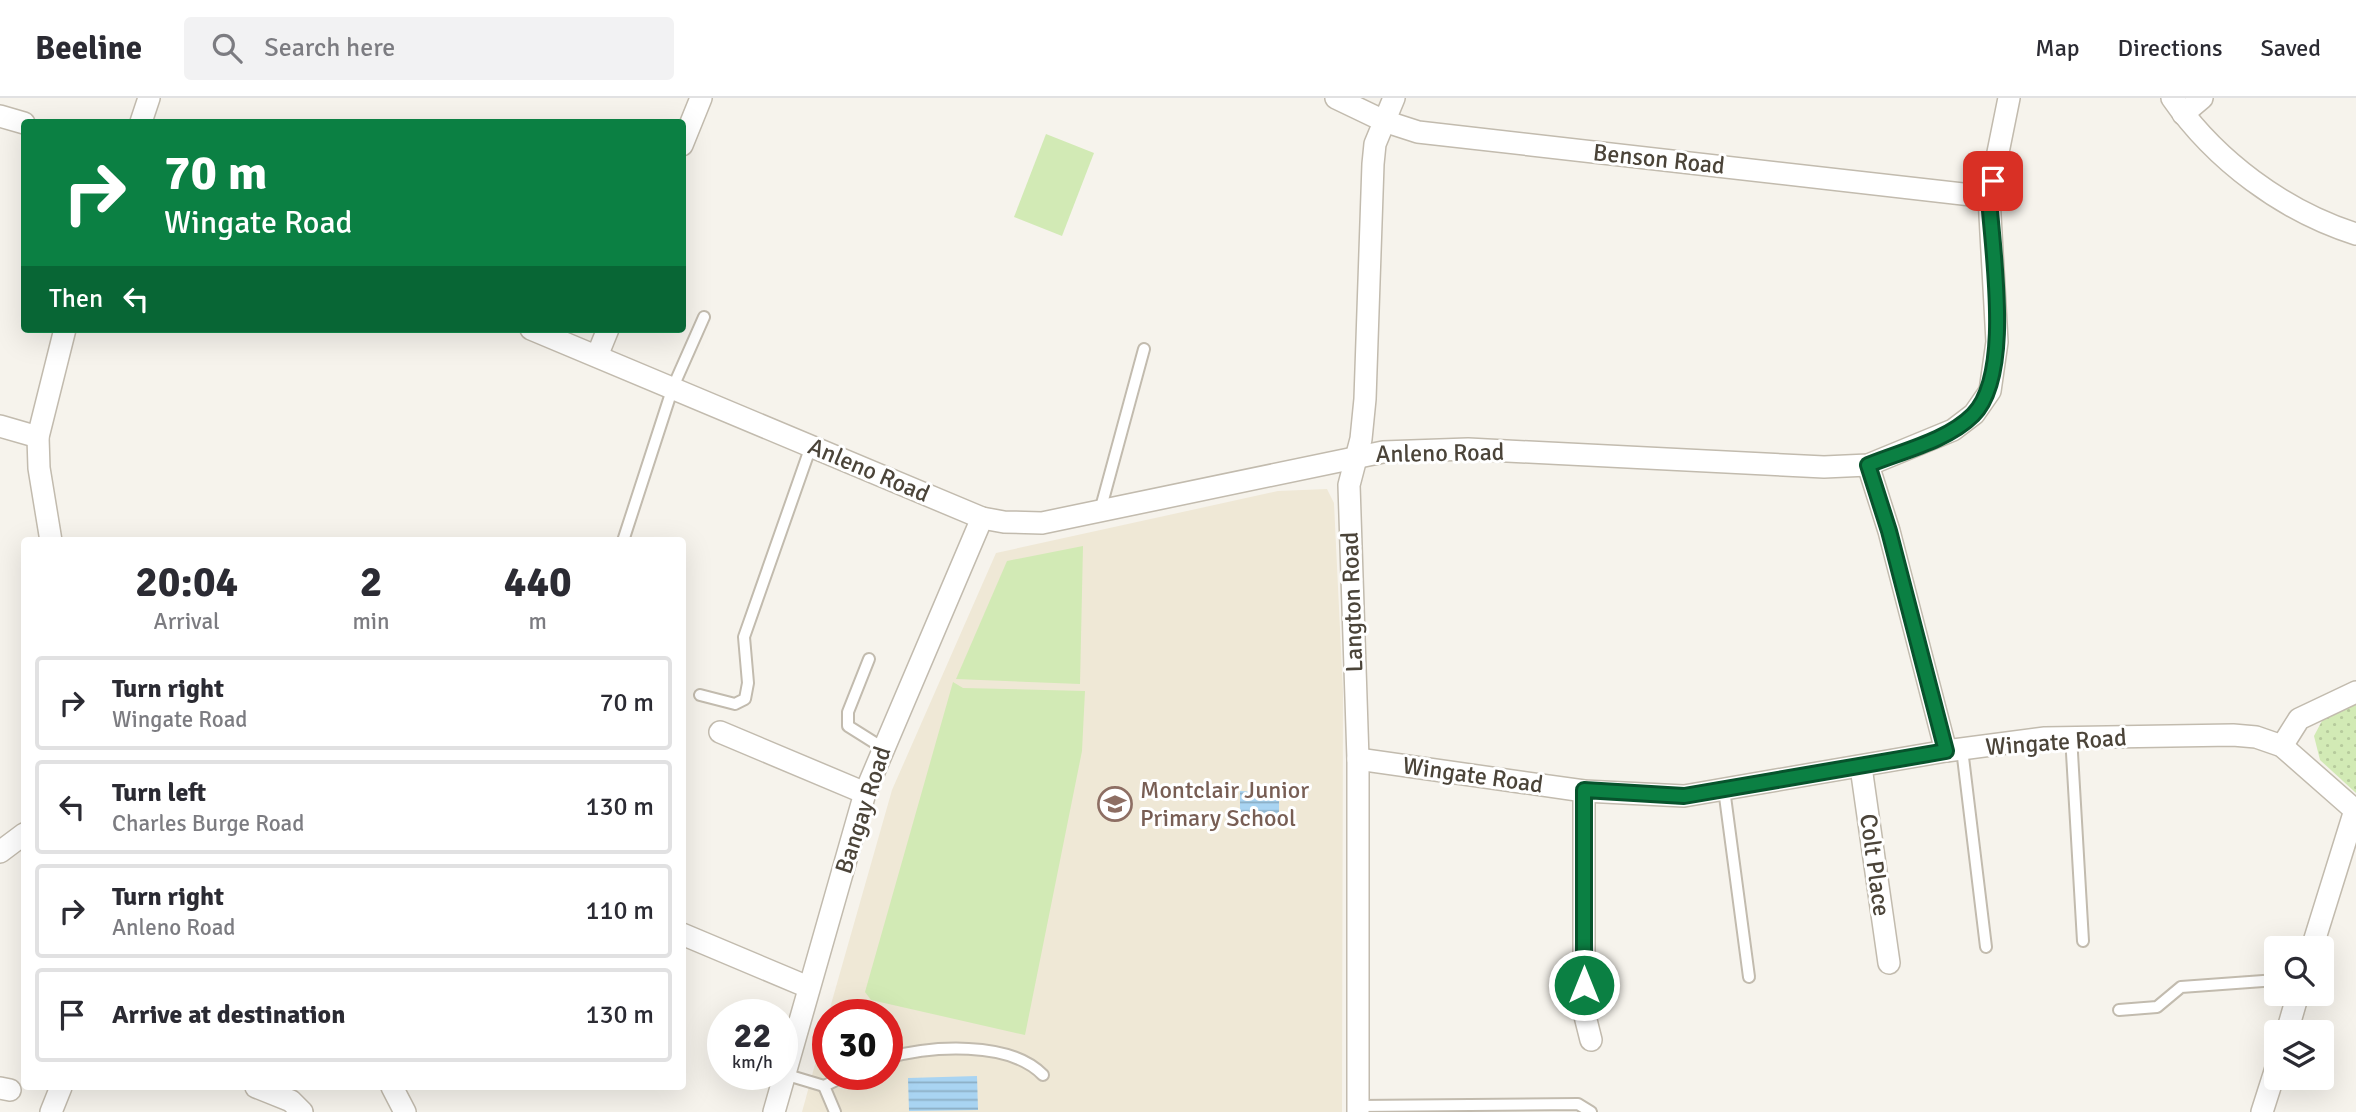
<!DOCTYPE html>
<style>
:root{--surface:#fff;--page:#f2f2f3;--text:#2b2b33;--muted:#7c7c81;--line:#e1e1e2}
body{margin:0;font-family:Signika,sans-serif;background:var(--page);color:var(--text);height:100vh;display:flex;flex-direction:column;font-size:26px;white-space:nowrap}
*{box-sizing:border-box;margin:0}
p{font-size:23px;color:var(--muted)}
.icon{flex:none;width:38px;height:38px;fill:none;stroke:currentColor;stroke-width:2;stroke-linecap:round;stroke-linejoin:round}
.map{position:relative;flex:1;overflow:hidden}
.drawer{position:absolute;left:21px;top:439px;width:665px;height:553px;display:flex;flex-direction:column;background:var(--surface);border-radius:7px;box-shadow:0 7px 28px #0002}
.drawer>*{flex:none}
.guide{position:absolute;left:21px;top:21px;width:665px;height:214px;border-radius:7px;box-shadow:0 7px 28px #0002;background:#0b8043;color:#fff;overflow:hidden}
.controls{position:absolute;left:2264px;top:838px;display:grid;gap:14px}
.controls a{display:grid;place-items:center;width:70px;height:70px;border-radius:7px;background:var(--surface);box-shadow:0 7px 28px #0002;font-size:35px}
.speed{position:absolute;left:707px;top:901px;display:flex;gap:14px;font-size:35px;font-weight:700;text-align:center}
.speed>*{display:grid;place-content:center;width:91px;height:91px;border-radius:50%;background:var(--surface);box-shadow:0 7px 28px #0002;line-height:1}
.speed small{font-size:18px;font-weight:400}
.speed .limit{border:10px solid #d22;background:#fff;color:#111}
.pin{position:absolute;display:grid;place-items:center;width:60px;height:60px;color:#fff;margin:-30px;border-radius:14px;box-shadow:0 4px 10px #0006}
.me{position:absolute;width:77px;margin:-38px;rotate:0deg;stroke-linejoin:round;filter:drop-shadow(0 0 5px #0008)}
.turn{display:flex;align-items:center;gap:24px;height:147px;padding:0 28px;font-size:32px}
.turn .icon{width:91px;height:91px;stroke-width:2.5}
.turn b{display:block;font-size:49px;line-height:60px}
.then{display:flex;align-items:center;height:66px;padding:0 28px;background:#0003;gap:14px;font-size:26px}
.eta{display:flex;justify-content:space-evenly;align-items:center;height:119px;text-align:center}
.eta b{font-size:42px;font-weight:700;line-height:49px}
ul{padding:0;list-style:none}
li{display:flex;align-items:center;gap:21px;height:94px;margin:0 14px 10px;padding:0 14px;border:4px solid var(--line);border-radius:7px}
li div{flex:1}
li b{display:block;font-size:26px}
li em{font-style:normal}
header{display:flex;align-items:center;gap:42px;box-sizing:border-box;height:98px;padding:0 35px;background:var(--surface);border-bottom:2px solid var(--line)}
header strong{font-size:33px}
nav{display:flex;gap:38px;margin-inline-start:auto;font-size:24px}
.search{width:490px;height:63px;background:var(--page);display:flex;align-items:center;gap:18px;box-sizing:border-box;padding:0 24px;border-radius:7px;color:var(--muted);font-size:26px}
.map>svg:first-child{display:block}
.education{fill:#efe8d6}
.grass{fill:url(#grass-dots)}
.garden{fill:#d2eab5}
.water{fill:url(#water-rules)}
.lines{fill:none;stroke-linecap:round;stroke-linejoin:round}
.service-casing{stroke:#c2bbae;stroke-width:14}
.minor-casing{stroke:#c2bbae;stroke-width:24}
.service{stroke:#fff;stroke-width:10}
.minor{stroke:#fff;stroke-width:21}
.route-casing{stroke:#07532c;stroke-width:18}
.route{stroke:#0b8043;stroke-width:12}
.labels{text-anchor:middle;stroke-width:6;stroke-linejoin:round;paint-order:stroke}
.street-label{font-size:24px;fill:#4b4439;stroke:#fff}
.education-label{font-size:24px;fill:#785e54;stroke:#fff;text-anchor:start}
</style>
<header>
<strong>Beeline</strong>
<div class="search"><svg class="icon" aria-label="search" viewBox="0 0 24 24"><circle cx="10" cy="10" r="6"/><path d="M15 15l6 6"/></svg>Search here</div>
<nav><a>Map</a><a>Directions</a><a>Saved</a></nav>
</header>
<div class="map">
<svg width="2356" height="1014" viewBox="0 0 2356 1014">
<defs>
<pattern id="grass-dots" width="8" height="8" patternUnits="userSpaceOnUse" patternTransform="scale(1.75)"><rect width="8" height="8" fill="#d2eab5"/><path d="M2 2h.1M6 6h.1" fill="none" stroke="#b6ca9c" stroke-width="1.8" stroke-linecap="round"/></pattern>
<pattern id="water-rules" width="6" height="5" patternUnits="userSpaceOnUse" patternTransform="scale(1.75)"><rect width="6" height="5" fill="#a9d4f2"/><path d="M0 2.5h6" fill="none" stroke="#8caec5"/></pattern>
</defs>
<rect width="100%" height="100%" fill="#f6f3ec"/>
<path class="education" d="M 1327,391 L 1334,405 L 1343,594 L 1342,1014 L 802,1014 L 828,919 L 828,976 L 887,976 L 887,917 L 828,917 L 892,692 L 996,455 L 1278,393 Z"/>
<path class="grass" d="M 2356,604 L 2356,695 L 2320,662 L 2314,638 L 2324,619 Z"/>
<g class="garden">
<path d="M 1046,36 L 1094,55 L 1062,138 L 1014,119 Z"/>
<path d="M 1083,448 L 1080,586 L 956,581 L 1007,463 Z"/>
<path d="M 953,584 L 963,590 L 1085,593 L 1082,653 L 1025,937 L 871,902 L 865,894 Z"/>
</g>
<g class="water">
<path d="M 1240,693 L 1279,695 L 1279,721 L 1240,719 Z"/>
<path d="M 977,978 L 978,1012 L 909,1013 L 908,980 Z"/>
</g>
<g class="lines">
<g class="service-casing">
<g id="service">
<path d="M 1100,413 L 1144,251"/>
<path d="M 623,443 L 673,289 L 704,219"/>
<path d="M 869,561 L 848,614 L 848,628 L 883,650"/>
<path d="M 700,597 L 735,606 L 745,601 L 748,585 L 744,539 L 811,348"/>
<path d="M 2071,638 L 2083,843"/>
<path d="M 1962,651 L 1986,849"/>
<path d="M 1724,691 L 1749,879"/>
<path d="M 2119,912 L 2157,909 L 2181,889 L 2277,882"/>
<path d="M 887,960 C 930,948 1009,942 1043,977"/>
<path d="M 784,976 L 824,988 L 849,976"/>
<path d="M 824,988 L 835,1014"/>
<path d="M 1358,1008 L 1578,1006 L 1591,1014"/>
</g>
</g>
<g class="minor-casing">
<g id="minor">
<path d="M 1336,0 L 1384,23 L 1418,34 L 1989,99"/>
<path d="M 2172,0 C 2215,62 2283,113 2356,136"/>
<path d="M 2183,16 L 2202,0"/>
<path d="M 0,18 L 24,25"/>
<path d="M 141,24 L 149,0"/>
<path d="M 682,47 L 701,0"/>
<path d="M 531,231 L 982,420 L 1004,424 L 1042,425 L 1383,354 L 1468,351 L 1824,369 L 1868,367 L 1953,332 L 1974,316 L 1990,293 L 1997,244 L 1989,99 L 2009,0"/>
<path d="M 597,258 L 608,231"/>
<path d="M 0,328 L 38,339"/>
<path d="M 1868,367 L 1889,433 L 1946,653"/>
<path d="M 51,443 L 39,370 L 38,339 L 65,231"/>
<path d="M 720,634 L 865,695"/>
<path d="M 2282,648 L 2299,621 L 2356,594"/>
<path d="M 1358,661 L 1584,693 L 1684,698 L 1946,653 L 2045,640 L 2233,637 L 2256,639 L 2282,648 L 2356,713"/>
<path d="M 1861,669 L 1889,865"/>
<path d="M 1584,693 L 1584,914 L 1591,942"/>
<path d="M 0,754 L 24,736"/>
<path d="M 682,836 L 808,889"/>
<path d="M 2312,850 L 2355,712"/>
<path d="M 2287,934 L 2298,896"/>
<path d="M 256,989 L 291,1003 L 302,1014"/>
<path d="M 392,989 L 405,1014"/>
<path d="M 0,990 L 10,992"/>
<path d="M 51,1014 L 61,989"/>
<path d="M 774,1014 L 865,695 L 982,420"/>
<path d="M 1358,1014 L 1358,661 L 1349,387 L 1361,341 L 1365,301 L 1373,66 L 1375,46 L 1394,0"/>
<path d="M 2262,1014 L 2277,967"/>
</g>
</g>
<use href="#service" class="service"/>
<use href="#minor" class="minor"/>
</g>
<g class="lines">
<g class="route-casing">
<path id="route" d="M 1584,887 L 1584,692 L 1684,698 L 1946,653 L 1889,433 L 1868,367 C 1902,353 1947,343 1973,317 C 2013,277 1992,153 1989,99 L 1993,83"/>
</g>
<use href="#route" class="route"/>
</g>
<defs>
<g id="school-ring" transform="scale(1.75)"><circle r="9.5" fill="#fff" stroke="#8d6e63" stroke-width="1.5"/><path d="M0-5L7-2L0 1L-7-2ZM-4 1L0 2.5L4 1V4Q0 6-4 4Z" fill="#8d6e63"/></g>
</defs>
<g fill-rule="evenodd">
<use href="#school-ring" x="1115" y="706"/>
</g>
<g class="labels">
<g class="street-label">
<text transform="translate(1659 61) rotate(6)" y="8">Benson Road</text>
<text transform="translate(1440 355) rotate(-1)" y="8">Anleno Road</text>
<text transform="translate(869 372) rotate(23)" y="8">Anleno Road</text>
<text transform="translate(1352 504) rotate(-92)" y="8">Langton Road</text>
<text transform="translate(2056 644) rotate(-4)" y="8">Wingate Road</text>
<text transform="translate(1473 677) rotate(8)" y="8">Wingate Road</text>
<text transform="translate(863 712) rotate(-72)" y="8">Bangay Road</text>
<text transform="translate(1875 767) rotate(82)" y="8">Colt Place</text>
</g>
<g class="education-label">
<text x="1140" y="700">Montclair Junior<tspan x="1140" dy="28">Primary School</tspan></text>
</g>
</g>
</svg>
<div class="controls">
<a><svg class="icon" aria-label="search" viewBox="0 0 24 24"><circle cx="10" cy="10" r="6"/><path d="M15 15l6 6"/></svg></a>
<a><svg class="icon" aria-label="layers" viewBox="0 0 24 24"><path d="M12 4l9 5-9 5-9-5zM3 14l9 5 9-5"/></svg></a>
</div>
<div class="speed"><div>22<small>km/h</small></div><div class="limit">30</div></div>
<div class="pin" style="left:1993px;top:83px;background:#d93025"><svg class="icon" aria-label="arrive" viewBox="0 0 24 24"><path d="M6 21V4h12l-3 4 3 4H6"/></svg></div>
<svg class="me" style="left:1584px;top:887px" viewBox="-20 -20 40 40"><circle r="17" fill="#0b8043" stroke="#fff" stroke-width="3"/><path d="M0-11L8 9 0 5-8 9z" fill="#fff"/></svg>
<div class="guide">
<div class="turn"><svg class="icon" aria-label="right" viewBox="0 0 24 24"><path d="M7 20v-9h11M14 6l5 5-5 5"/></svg><div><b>70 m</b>Wingate Road</div></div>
<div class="then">Then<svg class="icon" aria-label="left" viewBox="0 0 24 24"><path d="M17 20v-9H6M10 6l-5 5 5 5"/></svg></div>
</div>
<section class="drawer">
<div class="eta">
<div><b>20:04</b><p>Arrival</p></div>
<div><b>2</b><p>min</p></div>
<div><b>440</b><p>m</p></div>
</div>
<ul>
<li><svg class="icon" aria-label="right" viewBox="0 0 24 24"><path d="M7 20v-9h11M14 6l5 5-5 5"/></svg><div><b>Turn right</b><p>Wingate Road</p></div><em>70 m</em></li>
<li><svg class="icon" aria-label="left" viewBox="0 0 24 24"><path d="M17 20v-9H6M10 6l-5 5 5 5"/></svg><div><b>Turn left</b><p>Charles Burge Road</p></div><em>130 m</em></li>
<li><svg class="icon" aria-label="right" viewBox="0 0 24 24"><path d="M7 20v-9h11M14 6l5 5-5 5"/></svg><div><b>Turn right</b><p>Anleno Road</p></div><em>110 m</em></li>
<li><svg class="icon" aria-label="arrive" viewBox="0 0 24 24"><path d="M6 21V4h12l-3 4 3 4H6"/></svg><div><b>Arrive at destination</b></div><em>130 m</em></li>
</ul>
</section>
</div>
